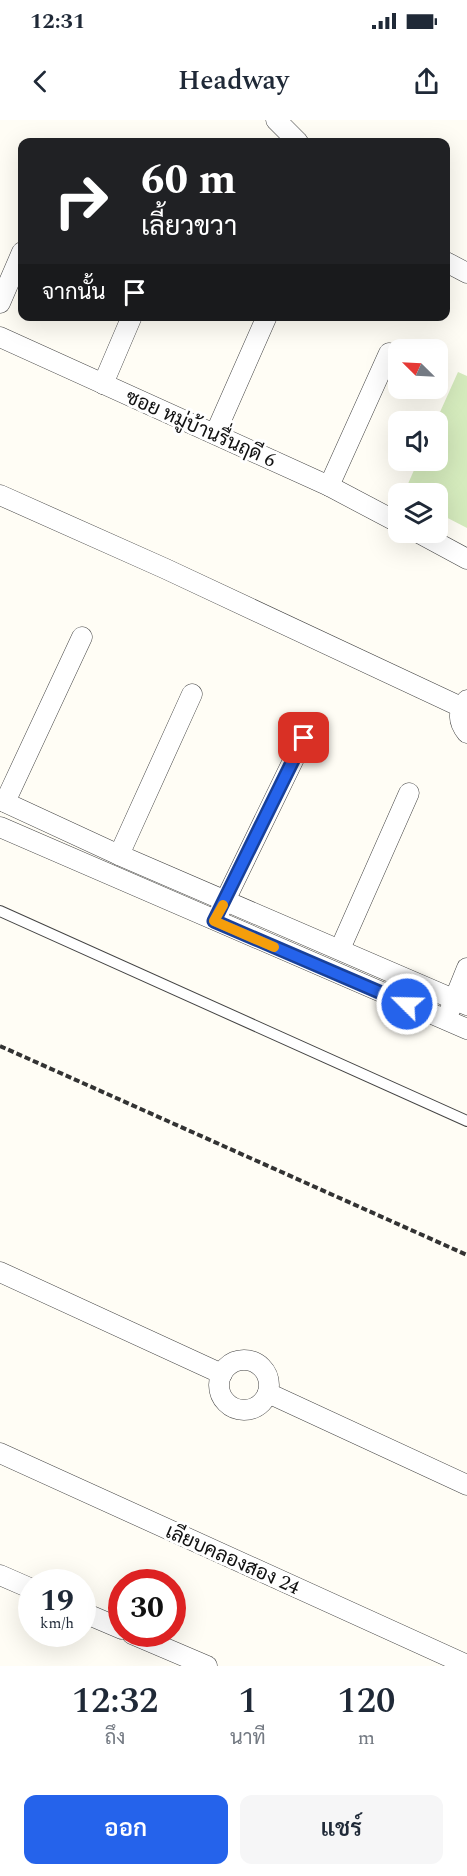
<!DOCTYPE html>
<html lang="th">
<meta charset="utf-8">
<style>
:root{--surface:#fff;--page:#f6f6f7;--text:#1f2937;--muted:#747a83;--accent:#2563eb}
body{margin:0;font-family:Spectral,Sarabun,serif;background:var(--page);color:var(--text);height:100vh;display:flex;flex-direction:column;font-size:22px;white-space:nowrap}
*{box-sizing:border-box;margin:0}
p{font-size:20px;color:var(--muted)}
.icon{flex:none;width:33px;height:33px;fill:none;stroke:currentColor;stroke-width:2;stroke-linecap:round;stroke-linejoin:round}
.map{position:relative;height:1546px;overflow:hidden}
.drawer{display:flex;flex-direction:column;background:var(--surface);flex:1}
.drawer>*{flex:none}
.top-card{position:absolute;left:18px;top:18px;width:432px;height:183px;border-radius:12px;box-shadow:0 6px 24px #0002;background:#202124;color:#fff;overflow:hidden}
.needle{width:39px;rotate:294deg}
.tools{position:absolute;left:388px;top:219px;display:grid;gap:12px}
.tools a{display:grid;place-items:center;width:60px;height:60px;border-radius:12px;background:var(--surface);box-shadow:0 6px 24px #0002;font-size:30px}
.speed{position:absolute;left:18px;top:1449px;display:flex;gap:12px;font-size:30px;font-weight:700;text-align:center}
.speed>*{display:grid;place-content:center;width:78px;height:78px;border-radius:50%;background:var(--surface);box-shadow:0 6px 24px #0002;line-height:1}
.speed small{font-size:15px;font-weight:400}
.speed .limit{border:9px solid #d22;background:#fff;color:#111}
.pin{position:absolute;display:grid;place-items:center;width:51px;height:51px;color:#fff;margin:-26px;border-radius:12px;box-shadow:0 3px 9px #0006}
.me{position:absolute;width:66px;margin:-33px;rotate:293deg;stroke-linejoin:round;filter:drop-shadow(0 0 4px #0008)}
.turn{display:flex;align-items:center;gap:21px;height:126px;padding:0 24px;font-size:27px}
.turn .icon{width:78px;height:78px;stroke-width:2.5}
.turn b{display:block;font-size:42px;line-height:51px}
.then{display:flex;align-items:center;height:57px;padding:0 24px;background:#0003;gap:12px;font-size:22px}
.eta{display:flex;justify-content:space-evenly;align-items:center;height:102px;text-align:center}
.eta b{font-size:36px;font-weight:600;line-height:42px}
.action{display:flex;gap:12px;margin-top:auto;padding:12px 24px}
.action a{flex:1;height:69px;border-radius:12px;background:var(--accent);color:#fff;font-size:24px;font-weight:600;line-height:69px;text-align:center}
.action a+a{background:var(--page);color:var(--text)}
.status{display:flex;justify-content:space-between;align-items:center;height:42px;padding:0 30px;background:var(--surface);direction:ltr}
.status svg{height:16px;fill:currentColor}
header{display:flex;justify-content:space-between;align-items:center;height:78px;padding:0 24px;background:var(--surface);font-size:27px;font-weight:600}
.map>svg:first-child{display:block}
.green{fill:#d5ebbd}
.lines{fill:none;stroke-linecap:round;stroke-linejoin:round}
.service-casing{stroke:#444;stroke-width:12}
.minor-casing{stroke:#444;stroke-width:21}
.path{stroke:#333;stroke-width:4;stroke-dasharray:6 3;stroke-linecap:butt}
.service{stroke:#fff;stroke-width:10}
.minor{stroke:#fff;stroke-width:20}
.route-casing{stroke:#184099;stroke-width:15}
.route{stroke:#2563eb;stroke-width:10}
.slow{stroke:#f59e0b;stroke-width:10}
.labels{text-anchor:middle;stroke-width:6;stroke-linejoin:round;paint-order:stroke}
.street-label{font-size:20px;fill:#111;stroke:#fff}
</style>
<div class="status"><b>12:31</b><svg viewBox="0 0 49 12"><path d="M0 12V9h3v3zM5 12V6h3v6zM10 12V3h3v9zM15 12V0h3v12zM26 1h20v11H26zM47 4h2v5h-2z"/></svg></div>
<header><svg class="icon" aria-label="back" viewBox="0 0 24 24"><path d="M15 5l-7 7 7 7"/></svg>Headway<svg class="icon" aria-label="share" viewBox="0 0 24 24"><path d="M12 15V3M7 8l5-5 5 5M5 13v7h14v-7"/></svg></header>
<div class="map">
<svg width="467" height="1546" viewBox="0 0 467 1546">
<rect width="100%" height="100%" fill="#fffdf5"/>
<path class="green" d="M 458,252 L 467,256 L 467,408 L 438,393 L 438,374 L 404,373 L 418,341 L 438,340 L 438,302 L 436,301 Z"/>
<g class="lines">
<g class="service-casing">
<path id="service" d="M 0,791 L 467,1001"/>
</g>
<g class="minor-casing">
<g id="minor">
<path d="M 276,0 L 298,22"/>
<path d="M 446,142 L 467,153"/>
<path d="M 0,183 L 22,132"/>
<path d="M 0,217 L 329,366 L 399,403"/>
<path d="M 103,264 L 132,196"/>
<path d="M 215,314 L 267,196"/>
<path d="M 329,366 L 389,233"/>
<path d="M 0,375 L 166,449 L 461,587"/>
<path d="M 417,412 L 467,439"/>
<path d="M 467,580 C 457,591 458,602 467,613"/>
<path d="M 0,680 L 119,735 L 467,885"/>
<path d="M 5,682 L 82,517"/>
<path d="M 0,707 L 467,909"/>
<path d="M 119,735 L 192,574"/>
<path d="M 220,791 L 304,618"/>
<path d="M 340,829 L 409,673"/>
<path d="M 450,890 L 467,848"/>
<path d="M 0,1152 L 222,1254"/>
<circle cx="244" cy="1265" r="25"/>
<path d="M 268,1273 L 467,1365"/>
<path d="M 0,1333 L 467,1545"/>
<path d="M 0,1455 L 32,1469"/>
<path d="M 82,1492 L 122,1509"/>
<path d="M 132,1514 L 207,1546"/>
</g>
</g>
<path class="path" d="M 0,926 L 467,1135"/>
<use href="#service" class="service"/>
<use href="#minor" class="minor"/>
</g>
<g class="lines">
<g class="route-casing">
<path id="route" d="M 304,618 L 214,801 L 407,884"/>
</g>
<use href="#route" class="route"/>
<path class="slow" d="M 223,785 L 214,801 L 274,827"/>
</g>
<g class="labels">
<g class="street-label">
<text transform="translate(201 308) rotate(24)" y="7">ซอย หมู่บ้านรื่นฤดี 6</text>
<text transform="translate(233 1439) rotate(24)" y="7">เลียบคลองสอง 24</text>
</g>
</g>
</svg>
<div class="tools">
<a><svg class="needle" viewBox="-14 -14 28 28"><path d="M0-13l5 13h-10z" fill="#e53935"/><path d="M0 13l5-13h-10z" fill="#747a83"/></svg></a>
<a><svg class="icon" aria-label="sound" viewBox="0 0 24 24"><path d="M4 9h4l5-4v14l-5-4H4zM17 9q2 3 0 6"/></svg></a>
<a><svg class="icon" aria-label="layers" viewBox="0 0 24 24"><path d="M12 4l9 5-9 5-9-5zM3 14l9 5 9-5"/></svg></a>
</div>
<div class="speed"><div>19<small>km/h</small></div><div class="limit">30</div></div>
<div class="pin" style="left:304px;top:618px;background:#d93025"><svg class="icon" aria-label="arrive" viewBox="0 0 24 24"><path d="M6 21V4h12l-3 4 3 4H6"/></svg></div>
<svg class="me" style="left:407px;top:884px" viewBox="-20 -20 40 40"><circle r="17" fill="#2563eb" stroke="#fff" stroke-width="3"/><path d="M0-11L8 9 0 5-8 9z" fill="#fff"/></svg>
<div class="top-card">
<div class="turn"><svg class="icon" aria-label="right" viewBox="0 0 24 24"><path d="M7 20v-9h11M14 6l5 5-5 5"/></svg><div><b>60 m</b>เลี้ยวขวา</div></div>
<div class="then">จากนั้น<svg class="icon" aria-label="arrive" viewBox="0 0 24 24"><path d="M6 21V4h12l-3 4 3 4H6"/></svg></div>
</div>
</div>
<section class="drawer">
<div class="eta">
<div><b>12:32</b><p>ถึง</p></div>
<div><b>1</b><p>นาที</p></div>
<div><b>120</b><p>m</p></div>
</div>
<div class="action"><a>ออก</a><a>แชร์</a></div>
</section>
